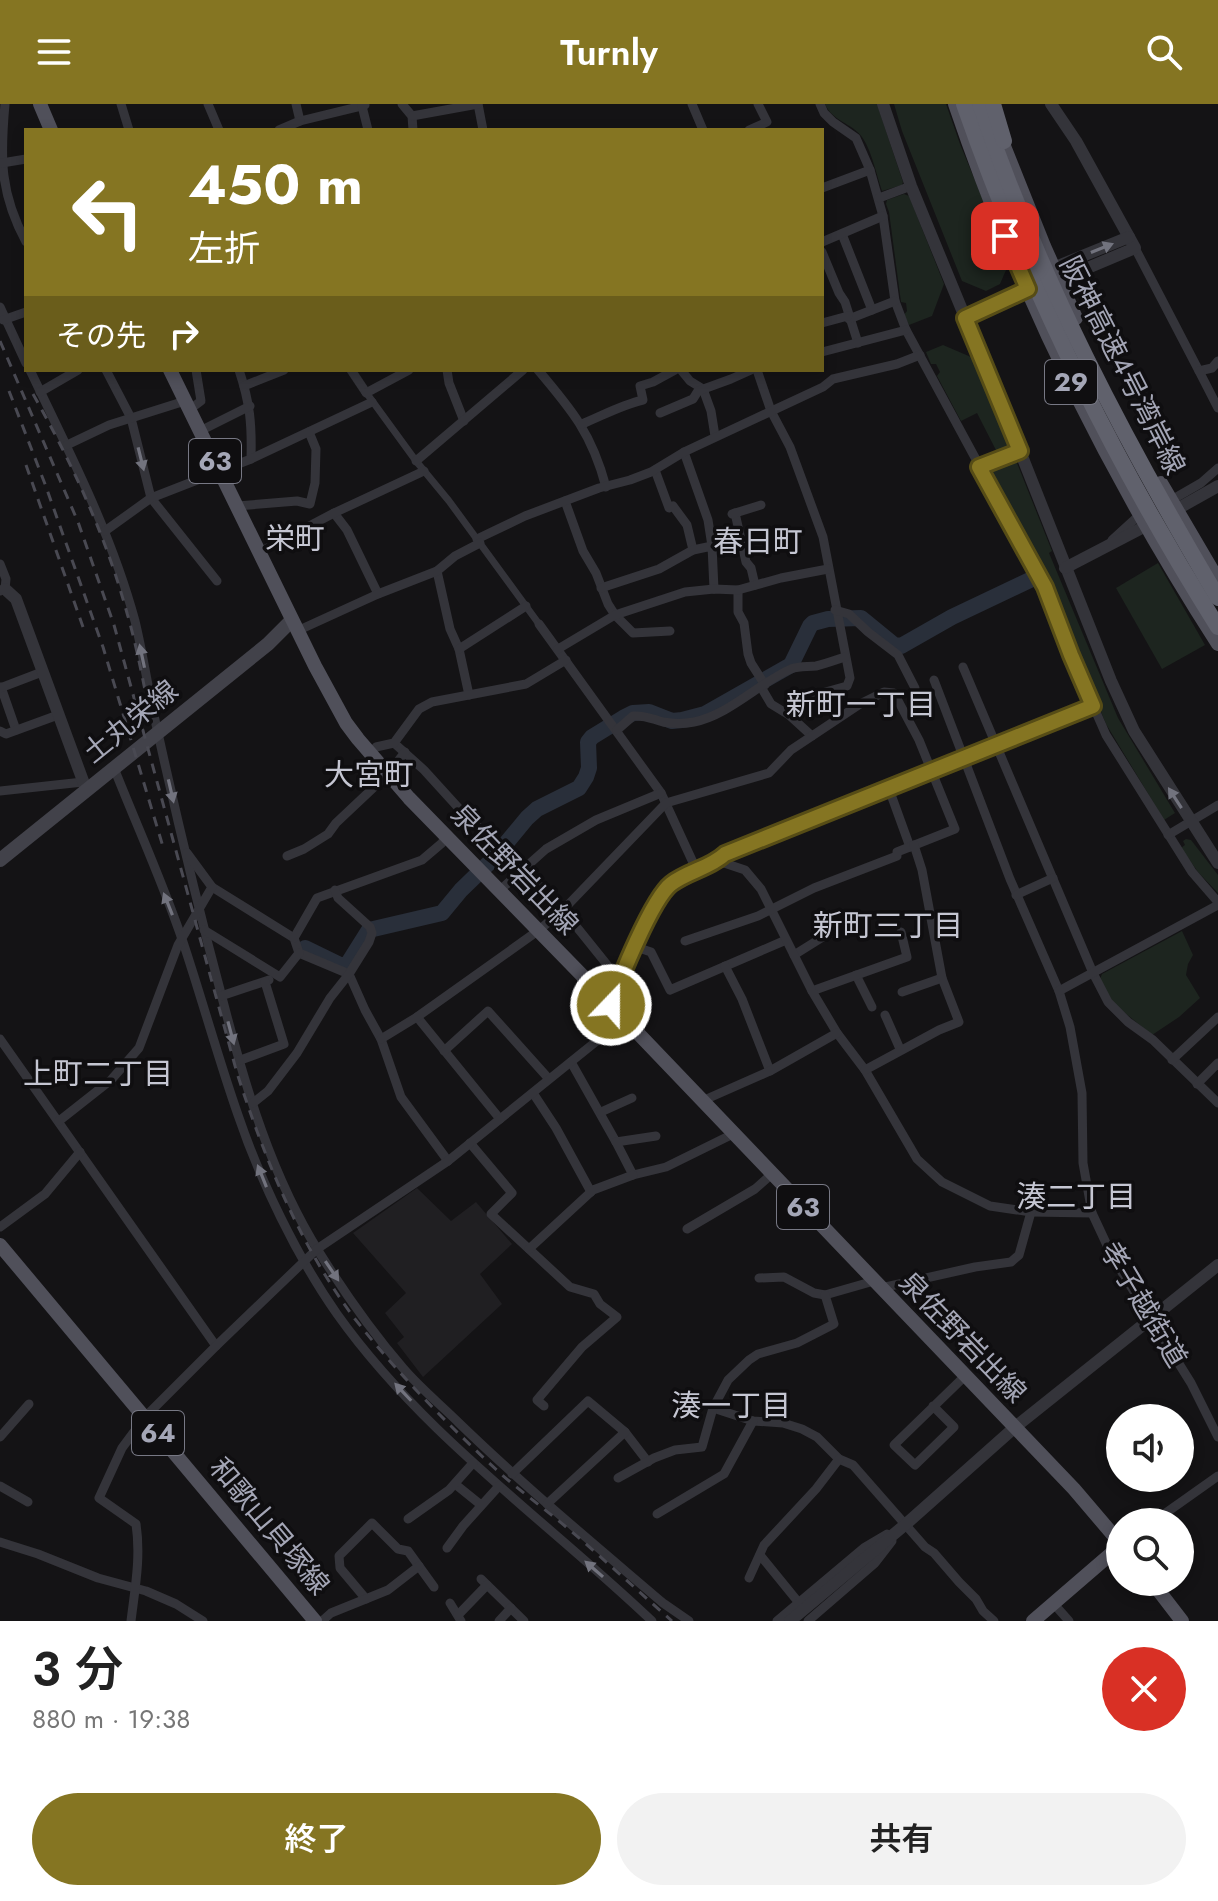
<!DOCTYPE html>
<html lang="ja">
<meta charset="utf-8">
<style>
:root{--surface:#fff;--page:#f2f2f2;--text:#222;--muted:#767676;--accent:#857522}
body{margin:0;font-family:Jost,"Noto Sans JP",sans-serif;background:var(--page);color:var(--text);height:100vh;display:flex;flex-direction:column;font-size:30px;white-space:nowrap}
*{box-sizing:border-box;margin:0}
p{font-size:26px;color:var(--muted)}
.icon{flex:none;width:44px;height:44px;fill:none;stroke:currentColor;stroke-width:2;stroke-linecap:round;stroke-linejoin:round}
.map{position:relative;height:1517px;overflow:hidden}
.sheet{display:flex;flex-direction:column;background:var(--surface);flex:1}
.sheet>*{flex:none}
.banner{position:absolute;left:24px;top:24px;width:800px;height:244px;border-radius:0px;box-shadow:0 4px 12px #0003;background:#857522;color:#fff;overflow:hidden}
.tools{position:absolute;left:1106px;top:1300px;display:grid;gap:16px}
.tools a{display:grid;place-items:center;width:88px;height:88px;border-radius:50%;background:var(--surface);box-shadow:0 4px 12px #0003;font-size:40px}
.pin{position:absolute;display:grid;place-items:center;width:68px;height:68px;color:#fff;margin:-34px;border-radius:16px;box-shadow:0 4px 12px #0006}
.me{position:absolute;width:88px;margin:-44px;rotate:22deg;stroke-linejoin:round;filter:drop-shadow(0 0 6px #0008)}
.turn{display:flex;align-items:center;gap:28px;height:168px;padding:0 32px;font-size:36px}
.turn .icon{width:104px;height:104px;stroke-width:2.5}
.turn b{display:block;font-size:56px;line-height:68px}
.then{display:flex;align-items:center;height:76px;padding:0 32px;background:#0003;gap:16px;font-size:30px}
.round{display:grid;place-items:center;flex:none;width:84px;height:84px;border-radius:42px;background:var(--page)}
.overview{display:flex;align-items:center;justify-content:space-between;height:136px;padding:0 32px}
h1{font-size:48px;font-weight:600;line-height:60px}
.primary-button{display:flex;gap:16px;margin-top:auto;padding:16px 32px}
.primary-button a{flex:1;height:92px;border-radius:48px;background:var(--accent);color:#fff;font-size:32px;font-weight:600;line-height:92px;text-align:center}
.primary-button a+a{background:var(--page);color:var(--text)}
header{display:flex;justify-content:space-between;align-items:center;height:104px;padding:0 32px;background:var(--accent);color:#fff;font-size:36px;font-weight:600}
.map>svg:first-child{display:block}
.built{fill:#201f22}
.green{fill:#1d251f}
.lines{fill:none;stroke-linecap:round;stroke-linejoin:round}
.river{stroke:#292f3a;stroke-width:16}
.pedestrian{stroke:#34343a;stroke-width:7}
.minor{stroke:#34343a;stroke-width:9}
.tertiary{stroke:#34343a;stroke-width:12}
.secondary{stroke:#42424a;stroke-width:14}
.primary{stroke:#50505a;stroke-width:14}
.rail{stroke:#494952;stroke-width:3;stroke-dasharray:10 8;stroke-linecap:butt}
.motorway-bridge{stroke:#60616c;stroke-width:16}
.oneway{fill:#72737e}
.route-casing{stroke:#564c16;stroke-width:20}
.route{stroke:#857522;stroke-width:14}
.labels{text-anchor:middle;stroke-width:7;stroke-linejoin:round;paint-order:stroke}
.shield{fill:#0f0e10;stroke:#777884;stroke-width:2}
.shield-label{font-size:26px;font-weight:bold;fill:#a4a6b6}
.street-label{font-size:28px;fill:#a4a6b6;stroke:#0f0e10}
.neighbourhood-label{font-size:30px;fill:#c5c6d2;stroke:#0f0e10}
</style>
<header><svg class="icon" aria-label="menu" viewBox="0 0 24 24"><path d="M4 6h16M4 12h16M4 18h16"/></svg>Turnly<svg class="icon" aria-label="search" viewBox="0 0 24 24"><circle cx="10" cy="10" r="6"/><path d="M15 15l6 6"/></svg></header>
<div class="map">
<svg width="1218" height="1517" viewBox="0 0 1218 1517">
<rect width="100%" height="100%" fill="#141315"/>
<path class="built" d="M 417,1084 L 451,1117 L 476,1098 L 512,1140 L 480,1170 L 502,1200 L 423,1273 L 397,1239 L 404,1233 L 385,1209 L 406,1189 L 353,1129 Z"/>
<g class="green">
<path d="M 825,0 L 877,0 L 903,78 L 902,81 L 882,87 C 877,72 871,45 862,33 C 852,19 832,17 825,0 Z"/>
<path d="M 894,0 L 946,0 L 960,40 L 1009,159 L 1000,180 L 986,187 L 962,177 L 902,27 Z"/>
<path d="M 904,90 L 909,92 L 944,180 L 932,212 L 909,221 L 904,211 L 907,207 L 906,199 L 901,198 L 889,108 L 886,100 L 887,96 Z"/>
<path d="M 943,241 L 971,253 L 1010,341 L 1008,346 L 998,350 L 977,309 L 961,317 L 937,272 L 940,268 L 936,260 L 931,260 L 926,248 Z"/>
<path d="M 1015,354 L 1052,447 L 1049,449 L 1118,614 L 1175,709 L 1164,716 L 1106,620 L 1044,469 L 988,368 L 991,363 Z"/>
<path d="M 1158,459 L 1205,541 L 1162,565 L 1116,484 Z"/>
<path d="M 1186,735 L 1191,736 L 1218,771 L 1218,789 L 1198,768 L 1181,744 L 1185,741 L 1183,737 Z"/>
<path d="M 1182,827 L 1193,851 L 1188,860 L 1186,871 L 1200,894 L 1179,913 L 1152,931 L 1113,899 L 1100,875 L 1102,870 Z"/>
</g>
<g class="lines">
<path class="river" d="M 305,844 L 342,862 L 347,861 L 369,826 L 442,809 L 461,786 L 493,755 L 527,714 L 537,705 L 579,684 L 586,673 L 589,664 L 588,638 L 592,633 L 623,614 L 633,609 L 649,608 L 672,617 L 682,616 L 705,610 L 791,561 L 810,522 L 813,519 L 828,515 L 861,514 L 894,541 L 901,542 L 952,513 L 1032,475"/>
<path class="pedestrian" d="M 365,287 L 416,357 L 449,397 L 539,520"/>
<g class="minor">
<path d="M 5,0 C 0,55 0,89 26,138"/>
<path d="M 121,0 L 129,26"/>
<path d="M 208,0 L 219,26"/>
<path d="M 296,0 L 300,17 L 362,2"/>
<path d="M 402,0 L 412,12 L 413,26"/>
<path d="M 478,0 L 483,26"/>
<path d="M 692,0 L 703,26"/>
<path d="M 820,0 L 824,9 L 833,18 L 856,34 L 870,66 L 883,112 L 895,197 L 906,226 L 1045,483 L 1071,551 L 1106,631 L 1192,768 L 1218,798"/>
<path d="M 365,1 L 362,2 L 368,26"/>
<path d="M 412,12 L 478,0"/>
<path d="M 279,26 L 300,17"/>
<path d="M 749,26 L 767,18 L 758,0"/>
<path d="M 2,59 L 26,55"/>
<path d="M 822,84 L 870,66"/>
<path d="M 879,94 L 911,82"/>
<path d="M 842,130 L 872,206"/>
<path d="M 822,138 L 883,112"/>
<path d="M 1135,144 L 1199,267 L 1212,264 L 1218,257"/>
<path d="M 822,148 L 839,189 L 845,198 L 858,239"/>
<path d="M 0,203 L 26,259"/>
<path d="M 849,215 L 895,197"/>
<path d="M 3,216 L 26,208"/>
<path d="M 822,219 L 848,212"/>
<path d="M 822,248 L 906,226"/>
<path d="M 30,266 C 69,348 111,428 135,517 C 144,554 149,592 158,629 C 178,720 200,811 224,901 C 246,985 272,1073 319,1148 C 344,1188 372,1228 403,1264 C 420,1284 441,1301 459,1319 C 524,1382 594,1440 663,1499 L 689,1517"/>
<path d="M 106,266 L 131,314 L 151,394 L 217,477"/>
<path d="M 239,266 C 250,299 252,320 251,355"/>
<path d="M 351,266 L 365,287"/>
<path d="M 447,266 L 449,279 L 464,317"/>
<path d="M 538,266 C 572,306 592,330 606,383"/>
<path d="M 681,266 L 690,277 L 703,285 L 711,307 L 715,332"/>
<path d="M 757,266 L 771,307 L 790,343 L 823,433 L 850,574 L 847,582 L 804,594 L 789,611"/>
<path d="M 1199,267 L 1218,304"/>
<path d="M 244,282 L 284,266"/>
<path d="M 40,288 L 78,266"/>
<path d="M 366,289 L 409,266"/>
<path d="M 189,306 L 201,297 L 196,266"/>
<path d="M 660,309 L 693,295 L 698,287 L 731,275 L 751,266"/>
<path d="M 582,320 C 602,312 621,301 643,296 L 640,282 L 653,278 L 675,266"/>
<path d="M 200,327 L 250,302"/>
<path d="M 67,341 L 109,321 L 185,297"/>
<path d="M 684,348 L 708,416 L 712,442"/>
<path d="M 416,357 L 523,266"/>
<path d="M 979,363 L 1020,347"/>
<path d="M 655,366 L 669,404 L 673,402 L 687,421 L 693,446"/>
<path d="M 1175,394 L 1201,379 L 1218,364"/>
<path d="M 565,397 L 583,447 L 596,469 L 608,500 L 615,511 L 633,529 L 670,527"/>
<path d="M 237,402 L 297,397 L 310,400 L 315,379 L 316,345 L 309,328"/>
<path d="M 334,409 L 347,426 L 378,490"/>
<path d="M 735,409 L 746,458 L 751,464 L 755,481"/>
<path d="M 732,410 L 761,401"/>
<path d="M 105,427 L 151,394 L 251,355 L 372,298"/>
<path d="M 477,435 L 525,412 L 599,384 L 630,376 L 651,368 L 684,348 L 823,283 L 833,275 L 897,260 L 920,251"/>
<path d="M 1112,436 L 1135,415"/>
<path d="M 260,448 L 334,409 L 424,367"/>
<path d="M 0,460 L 6,475 L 5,485 L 0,487"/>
<path d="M 437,467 L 450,525 L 459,545 L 469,591"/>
<path d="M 601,484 L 659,465 L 693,446 L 712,442 L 714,485"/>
<path d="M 738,486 L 738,508 L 744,519 L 748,550 L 751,559 L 765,581"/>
<path d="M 835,506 L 849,510 L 868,528 L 898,551 L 915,584"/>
<path d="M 539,520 L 661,689 L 696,765"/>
<path d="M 297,527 L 378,490 L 437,467 L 455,452 L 480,439"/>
<path d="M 459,545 L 526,502"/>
<path d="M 558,545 L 615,511 L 685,488 L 714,485 L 738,486 L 781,474 L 828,465"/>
<path d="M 963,563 L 1093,869 L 1108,898 L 1128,918 L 1153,936 L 1218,999"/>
<path d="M 934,576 L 1010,775 L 1059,887 L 1070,923 L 1082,989 L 1083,1059 L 1092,1109 L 1113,1154 L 1191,1279 L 1218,1333"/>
<path d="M 1,583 L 16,626"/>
<path d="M 761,583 L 771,600 L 789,611 L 812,632"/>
<path d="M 0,584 L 42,568"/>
<path d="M 617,626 L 633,612 C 645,611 652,615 663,618 C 673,620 684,620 694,618 C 729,611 759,579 791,565 C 799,562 807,563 816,562 C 825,560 836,556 845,553"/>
<path d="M 0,627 L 6,630 L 58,611"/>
<path d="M 394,639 L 424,666 L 464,710 L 523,764 L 563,806 L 621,878"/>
<path d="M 371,650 L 376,643 L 394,639 L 419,605 L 432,598 L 526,580 L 566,556"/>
<path d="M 114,664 C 137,722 163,779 183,838 C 202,895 218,954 238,1011 C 260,1076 297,1153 337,1210 C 423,1331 546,1416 652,1517"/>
<path d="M 889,685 L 910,743"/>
<path d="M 0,687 L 83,678"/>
<path d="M 1168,731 L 1218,701"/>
<path d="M 287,752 L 304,745 L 328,730 L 336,719 L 388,670 L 405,648"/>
<path d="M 718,757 L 725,750 L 1093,602"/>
<path d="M 212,783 L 294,834 L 299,849 L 349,870 L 365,906 L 381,935 L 401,993 L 448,1057"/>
<path d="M 500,786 L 546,745 L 596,716 L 661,689"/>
<path d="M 1016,791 L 1053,774"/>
<path d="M 204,826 L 280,873 L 299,849"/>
<path d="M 294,834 L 317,794 L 422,756 L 442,739 L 446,731"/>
<path d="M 636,843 L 651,848 L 670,886 L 786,836"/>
<path d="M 794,851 L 834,826"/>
<path d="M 725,862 L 742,895 L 770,967"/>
<path d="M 856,871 L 872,903"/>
<path d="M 812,887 L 907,853 L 901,828"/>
<path d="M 1059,887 L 1218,801"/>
<path d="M 902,888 L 942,874"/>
<path d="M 221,892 L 269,876"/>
<path d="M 611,901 L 654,801 L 669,781 L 696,765 L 718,757 L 745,766 L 761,785 L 812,887 L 837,929 L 865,966 L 917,1055 L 942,1078 L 990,1102 L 1031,1108 L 1092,1109"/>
<path d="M 885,911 L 900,945"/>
<path d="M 417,913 L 500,1015"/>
<path d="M 0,935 L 216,1242"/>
<path d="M 381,935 L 417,913 L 539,826 L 563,806 L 666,699 L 769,669 L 791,646 L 860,600 L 884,588 L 894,589 L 919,636 L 955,725 L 897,748 L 897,752 L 814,784 L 758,812 L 685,837"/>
<path d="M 444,947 L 488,907 L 549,975"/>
<path d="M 1172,956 L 1218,913"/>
<path d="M 238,957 L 284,940 L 265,878"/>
<path d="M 571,958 L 616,1038 L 656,1032"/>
<path d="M 865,966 L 939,926 L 959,918 L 942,874 L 922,766 L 914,741"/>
<path d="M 1197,980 L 1218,959"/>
<path d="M 533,989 L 556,1024 L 591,1088"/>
<path d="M 702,997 L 770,967 L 837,929"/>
<path d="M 253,999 L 268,987 L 297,949 L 330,894 L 349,870 L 369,838 L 372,829 L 370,823 L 338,794 L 335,786"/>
<path d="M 601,1008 L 632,994"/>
<path d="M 59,1017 L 111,976 L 139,944 L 178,841 L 212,783 L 187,749"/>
<path d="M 616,1038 L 633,1071 L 666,1063 L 733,1030"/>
<path d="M 470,1039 L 512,1089 L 491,1110 L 570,1183 L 594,1190 L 600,1200 L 617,1213 L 582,1243 L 537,1296 L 544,1302"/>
<path d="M 0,1123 L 45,1090 L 80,1048"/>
<path d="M 687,1125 L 755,1085 L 772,1070"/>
<path d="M 529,1145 L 593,1086 L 633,1071"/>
<path d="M 759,1174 L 784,1173 L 814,1189 L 825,1191 L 874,1177"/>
<path d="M 881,1184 L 975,1163 L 1011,1158 L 1019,1151 L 1031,1108"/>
<path d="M 933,1302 L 954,1323 L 915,1361 L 894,1341 L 965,1272"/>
<path d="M 713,1304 L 753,1317 L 783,1319 L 802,1325 L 817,1333 L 839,1355 L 853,1361 L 925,1443 L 934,1449 L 959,1478 L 976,1495 L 983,1507 L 994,1517"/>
<path d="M 625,1328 L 648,1358"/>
<path d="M 0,1333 L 29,1300"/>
<path d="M 512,1370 L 588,1297 L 625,1328 L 547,1400"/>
<path d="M 618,1374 L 654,1354 L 675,1346 L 702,1343 L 713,1304 L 728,1276 L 749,1256 L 758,1250 L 797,1239 L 834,1220 L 825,1191"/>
<path d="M 455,1380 L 481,1401"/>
<path d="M 0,1382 L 28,1398"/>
<path d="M 657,1410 L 724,1370 L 753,1317"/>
<path d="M 408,1415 L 449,1386 L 473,1359"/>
<path d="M 1153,1418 L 1218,1372"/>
<path d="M 0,1438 L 38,1450 L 98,1474 L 146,1487 L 176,1500 L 203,1517"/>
<path d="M 447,1444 L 463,1422 L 499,1382"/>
<path d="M 760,1451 L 799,1499"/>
<path d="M 749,1474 L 764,1441 L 816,1385 L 839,1355"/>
<path d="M 481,1475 L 524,1517"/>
<path d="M 366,1495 L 340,1464 L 339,1452 L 372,1419 L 398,1445 L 408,1447 L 434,1483"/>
<path d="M 450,1499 L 461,1517"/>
<path d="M 1053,1499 L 1069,1517"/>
<path d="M 458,1511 L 487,1481"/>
<path d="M 131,1517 C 135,1484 141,1453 136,1420 L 99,1394 L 122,1344 L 145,1313 L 216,1242 L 317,1145 L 448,1057 L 624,915"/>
<path d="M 322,1517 L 331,1509 L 388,1486 L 419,1462"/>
<path d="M 499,1517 L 511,1504"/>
<path d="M 777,1517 L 865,1443 L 887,1430"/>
<path d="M 808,1517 L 875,1459 L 892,1437"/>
</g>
<g class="tertiary">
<path d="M 883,0 L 911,82 L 1020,347 L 1111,577 L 1134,627 L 1218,759"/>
<path d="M 1051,0 L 1076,37 L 1135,144 L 1052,179"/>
<path d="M 1049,168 L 1053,164 L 1129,133"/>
<path d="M 965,214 L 1034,183"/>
<path d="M 1179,404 L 1218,382"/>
<path d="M 1065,464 L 1140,425"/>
<path d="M 5,485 L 16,495 L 86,685"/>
<path d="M 790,1517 L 906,1420 L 1014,1324 L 1218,1161"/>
</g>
<path class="secondary" d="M 0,756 L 268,540 L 292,516"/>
<g class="primary">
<path d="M 40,0 L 51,26"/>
<path d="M 955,0 C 1019,189 1110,372 1218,540"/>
<path d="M 998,27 L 1044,142 L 1076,214"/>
<path d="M 170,266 L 315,562 L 346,619 L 358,635 L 409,694 L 611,901 L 1074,1385 L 1120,1439"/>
<path d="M 1161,379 L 1218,476"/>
<path d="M 0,1141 L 315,1517"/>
<path d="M 1152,1478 L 1182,1517"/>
<path d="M 1033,1517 L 1120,1442"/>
</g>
<g class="rail">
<path d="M 0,237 L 78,418 L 114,521 L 237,969 C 265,1056 300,1142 355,1215 C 399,1271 449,1322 501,1370 C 524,1390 549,1408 572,1428 C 606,1457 638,1487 672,1517"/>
<path d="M 9,287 L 45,380 L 103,543 L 164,746"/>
<path d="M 33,290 C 72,359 106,432 127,509 C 137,543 143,577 150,611"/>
<path d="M 26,361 L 83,523"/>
</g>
<g class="motorway-bridge">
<path d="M 964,0 C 1028,184 1115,359 1218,523"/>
<path d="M 980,0 C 1039,174 1124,336 1218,494"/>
<path d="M 993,0 L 1004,37"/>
</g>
</g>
<defs><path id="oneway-solid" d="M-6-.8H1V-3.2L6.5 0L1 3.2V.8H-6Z" transform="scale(2)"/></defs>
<g class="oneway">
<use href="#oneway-solid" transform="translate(1102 144) rotate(-22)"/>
<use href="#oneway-solid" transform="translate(141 355) rotate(76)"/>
<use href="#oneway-solid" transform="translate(142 552) rotate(-102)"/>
<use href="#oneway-solid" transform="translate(171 687) rotate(77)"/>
<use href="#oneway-solid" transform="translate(1175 694) rotate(-123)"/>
<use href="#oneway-solid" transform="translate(168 800) rotate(-112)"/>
<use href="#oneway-solid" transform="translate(231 929) rotate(75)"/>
<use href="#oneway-solid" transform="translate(262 1072) rotate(-112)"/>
<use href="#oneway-solid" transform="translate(332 1167) rotate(56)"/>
<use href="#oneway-solid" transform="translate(403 1288) rotate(-133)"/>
<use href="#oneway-solid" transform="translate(594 1465) rotate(-139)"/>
</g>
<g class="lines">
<g class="route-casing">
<path id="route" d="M 611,901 C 619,876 652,795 671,780 C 688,767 710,764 725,750 L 1093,602 L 1071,551 L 1045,483 L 979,363 L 1020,347 L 965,214 L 1028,185 L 1005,132"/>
</g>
<use href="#route" class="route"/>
</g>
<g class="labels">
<g class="shield">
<rect x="1045" y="256" width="52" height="44" rx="6"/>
<rect x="189" y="335" width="52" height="44" rx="6"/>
<rect x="777" y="1081" width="52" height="44" rx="6"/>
<rect x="132" y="1307" width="52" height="44" rx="6"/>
</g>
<g class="shield-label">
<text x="1071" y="287">29</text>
<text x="215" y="366">63</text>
<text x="803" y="1112">63</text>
<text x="158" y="1338">64</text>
</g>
<g class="street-label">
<text transform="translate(1123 261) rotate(63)" y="10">阪神高速4号湾岸線</text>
<text transform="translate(130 617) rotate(-39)" y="10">土丸栄線</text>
<text transform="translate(515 765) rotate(46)" y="10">泉佐野岩出線</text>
<text transform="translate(1144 1200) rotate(59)" y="10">孝子越街道</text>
<text transform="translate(963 1233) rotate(46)" y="10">泉佐野岩出線</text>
<text transform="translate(270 1422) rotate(50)" y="10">和歌山貝塚線</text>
</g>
<g class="neighbourhood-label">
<text x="295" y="445">栄町</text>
<text x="758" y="448">春日町</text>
<text x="861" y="611">新町一丁目</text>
<text x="369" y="681">大宮町</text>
<text x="888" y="832">新町三丁目</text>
<text x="98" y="980">上町二丁目</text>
<text x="1076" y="1103">湊二丁目</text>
<text x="731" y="1312">湊一丁目</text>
</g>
</g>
</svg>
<div class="tools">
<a><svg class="icon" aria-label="sound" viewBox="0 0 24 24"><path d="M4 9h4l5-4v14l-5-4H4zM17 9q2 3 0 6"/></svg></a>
<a><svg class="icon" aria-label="search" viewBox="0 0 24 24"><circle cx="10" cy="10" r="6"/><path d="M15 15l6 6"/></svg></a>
</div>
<div class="pin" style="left:1005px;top:132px;background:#d93025"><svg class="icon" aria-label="arrive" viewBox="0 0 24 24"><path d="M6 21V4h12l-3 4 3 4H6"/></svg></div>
<svg class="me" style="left:611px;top:901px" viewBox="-20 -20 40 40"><circle r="17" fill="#857522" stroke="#fff" stroke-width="3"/><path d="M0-11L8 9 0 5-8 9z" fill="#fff"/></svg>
<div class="banner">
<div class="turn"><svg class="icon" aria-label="left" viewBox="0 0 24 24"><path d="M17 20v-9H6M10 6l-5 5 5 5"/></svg><div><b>450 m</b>左折</div></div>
<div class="then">その先<svg class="icon" aria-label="right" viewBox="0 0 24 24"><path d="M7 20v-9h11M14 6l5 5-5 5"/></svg></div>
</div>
</div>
<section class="sheet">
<div class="overview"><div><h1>3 分</h1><p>880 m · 19:38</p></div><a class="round" style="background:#d93025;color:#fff"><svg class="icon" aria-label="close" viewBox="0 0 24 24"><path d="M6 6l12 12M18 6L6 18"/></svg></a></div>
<div class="primary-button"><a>終了</a><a>共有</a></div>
</section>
